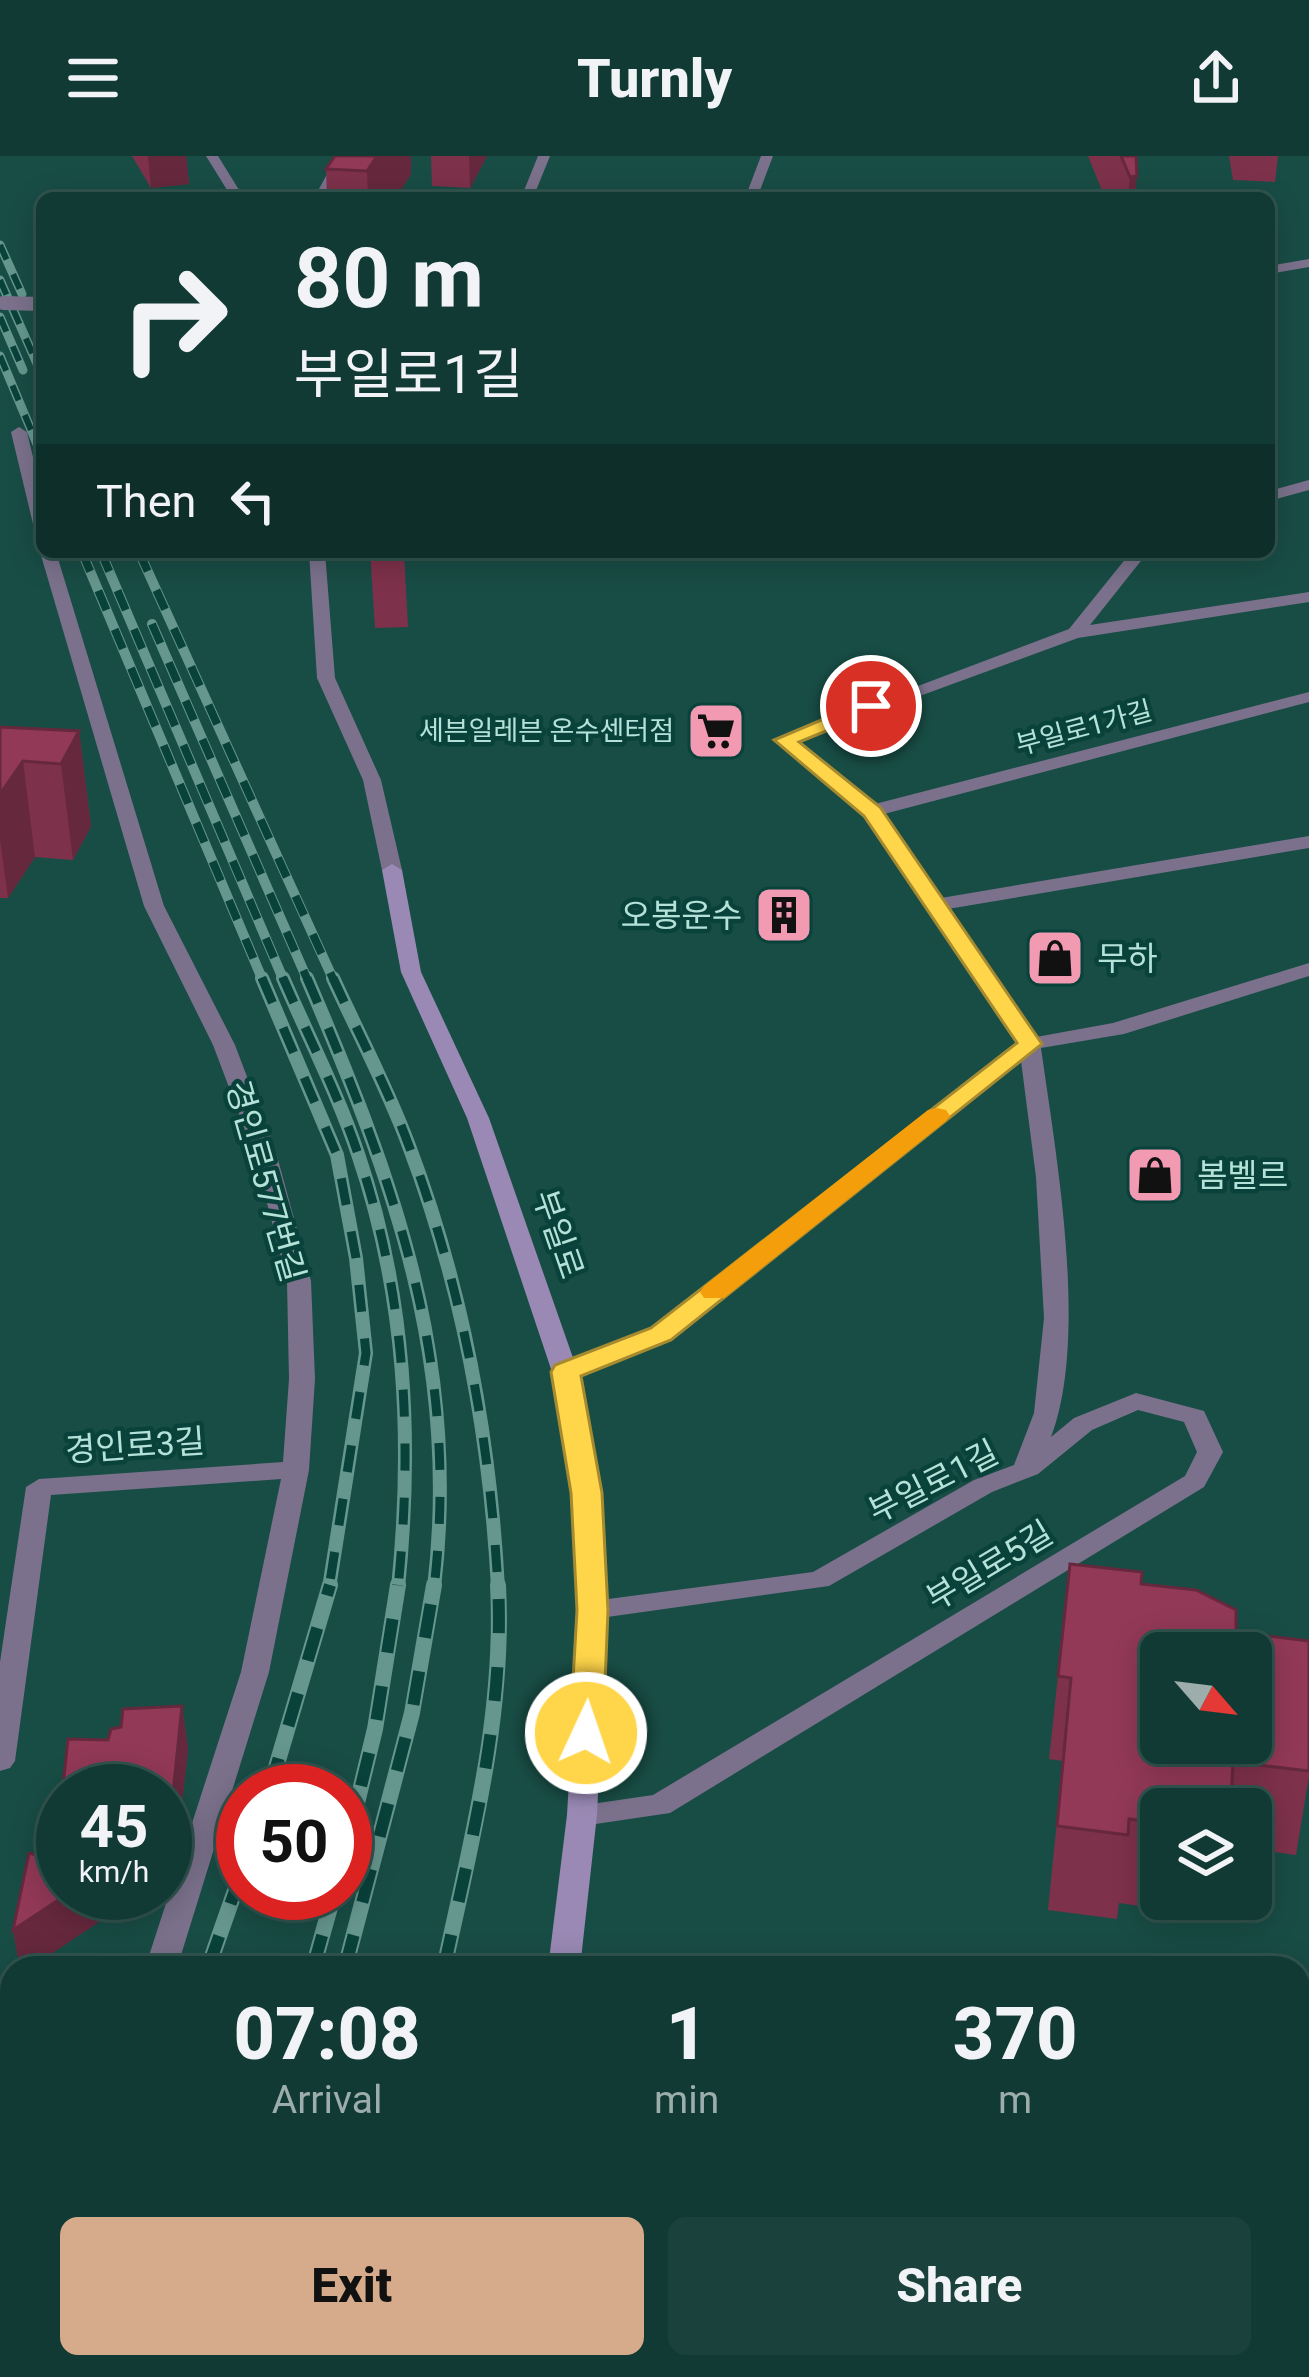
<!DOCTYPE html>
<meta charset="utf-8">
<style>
:root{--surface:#123a34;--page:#1b413c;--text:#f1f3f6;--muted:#9cadac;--line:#31544f;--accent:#d6ab8b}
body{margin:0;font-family:Roboto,"Noto Sans KR",sans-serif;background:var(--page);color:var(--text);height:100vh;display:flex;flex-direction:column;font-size:45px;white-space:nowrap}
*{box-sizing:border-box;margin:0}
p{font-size:39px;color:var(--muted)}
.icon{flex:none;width:66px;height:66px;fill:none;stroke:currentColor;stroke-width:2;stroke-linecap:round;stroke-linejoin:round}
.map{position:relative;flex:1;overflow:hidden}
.sheet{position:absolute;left:0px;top:1800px;width:1311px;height:423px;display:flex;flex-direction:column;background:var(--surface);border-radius:36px 36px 0 0;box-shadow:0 6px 30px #0003,0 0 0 3px var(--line)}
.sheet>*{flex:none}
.guide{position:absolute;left:36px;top:36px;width:1239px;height:366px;border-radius:18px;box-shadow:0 6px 30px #0003,0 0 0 3px var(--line);background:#123a34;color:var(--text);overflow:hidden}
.needle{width:78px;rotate:118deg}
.fabs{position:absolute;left:1140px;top:1476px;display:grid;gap:24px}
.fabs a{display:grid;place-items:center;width:132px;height:132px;border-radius:18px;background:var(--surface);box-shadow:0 6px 30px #0003,0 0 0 3px var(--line);font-size:60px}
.speed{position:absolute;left:36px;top:1608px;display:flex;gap:24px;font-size:60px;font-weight:700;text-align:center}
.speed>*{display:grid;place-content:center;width:156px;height:156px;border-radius:50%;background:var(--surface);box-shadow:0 6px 30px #0003,0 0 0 3px var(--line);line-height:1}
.speed small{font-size:30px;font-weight:400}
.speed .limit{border:18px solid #d22;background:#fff;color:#111}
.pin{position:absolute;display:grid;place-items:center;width:102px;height:102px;color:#fff;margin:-51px;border:6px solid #fff;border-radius:50%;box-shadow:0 3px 12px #0007}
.me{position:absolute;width:132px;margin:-66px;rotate:3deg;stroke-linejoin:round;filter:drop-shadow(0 0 9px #0008)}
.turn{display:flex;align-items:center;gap:42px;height:252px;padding:0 60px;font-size:54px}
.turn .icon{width:156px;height:156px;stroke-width:2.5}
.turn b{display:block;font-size:84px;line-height:102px}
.then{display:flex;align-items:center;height:114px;padding:0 60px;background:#0003;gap:24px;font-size:45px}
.eta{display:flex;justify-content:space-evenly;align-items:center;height:204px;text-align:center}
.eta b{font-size:72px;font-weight:800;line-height:84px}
.action{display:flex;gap:24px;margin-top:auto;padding:24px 60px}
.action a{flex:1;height:138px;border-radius:18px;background:var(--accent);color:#111;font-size:48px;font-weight:800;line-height:138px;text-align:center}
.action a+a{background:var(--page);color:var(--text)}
header{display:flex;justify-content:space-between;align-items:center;height:156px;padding:0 60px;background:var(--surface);font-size:54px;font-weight:800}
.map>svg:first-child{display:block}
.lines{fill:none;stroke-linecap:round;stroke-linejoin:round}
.minor{fill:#7b718c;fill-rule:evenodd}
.tertiary{fill:#7b718c;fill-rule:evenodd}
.secondary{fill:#9989b4;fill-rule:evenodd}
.rail-far3-casing{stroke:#66978e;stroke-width:9}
.rail-far2-casing{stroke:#66978e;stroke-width:10}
.rail-far1-casing{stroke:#66978e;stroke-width:14}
.rail-casing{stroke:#66978e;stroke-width:16}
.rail-far3{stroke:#09423b;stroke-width:6;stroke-dasharray:16;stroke-linecap:butt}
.rail-far2{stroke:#09423b;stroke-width:8;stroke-dasharray:21;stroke-linecap:butt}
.rail-far1{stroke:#09423b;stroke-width:9;stroke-dasharray:27;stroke-linecap:butt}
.rail{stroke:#09423b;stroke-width:12;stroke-dasharray:34;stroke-linecap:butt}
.tertiary-bridge{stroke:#7b718c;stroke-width:14}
.wall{fill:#7e314b}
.shaded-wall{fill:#66283d}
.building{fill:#923957;stroke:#66283d;stroke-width:3;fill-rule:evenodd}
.route{fill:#ffd54a;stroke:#a68a30;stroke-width:3}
.slow{fill:#f59e0b}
.labels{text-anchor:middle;stroke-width:9;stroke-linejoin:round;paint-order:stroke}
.far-street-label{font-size:27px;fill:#b4e1d8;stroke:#09423b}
.far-poi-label{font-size:27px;fill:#b4e1d8;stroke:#09423b;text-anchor:end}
.poi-label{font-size:33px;fill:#b4e1d8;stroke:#09423b;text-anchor:start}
.street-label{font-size:33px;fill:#b4e1d8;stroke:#09423b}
</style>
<header><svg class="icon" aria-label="menu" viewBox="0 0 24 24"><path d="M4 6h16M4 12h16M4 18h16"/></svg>Turnly<svg class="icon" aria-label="share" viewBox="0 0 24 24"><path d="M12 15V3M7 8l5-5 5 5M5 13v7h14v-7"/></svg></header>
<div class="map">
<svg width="1309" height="2221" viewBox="0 0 1309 2221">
<rect width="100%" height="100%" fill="#184d45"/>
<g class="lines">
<g class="minor">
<path d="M 337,0 L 349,0 L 326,42 L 314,42 Z"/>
<path d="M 538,0 L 550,0 L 533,42 L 521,42 Z"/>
<path d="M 19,271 L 27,276 L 42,339 L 42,377 L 34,372 L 11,276 Z"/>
<path d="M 1309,324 L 1309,334 L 1269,345 L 1269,335 Z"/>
<path d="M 42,393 L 42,396 L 56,396 L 164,750 L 235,889 L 277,1000 L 311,1125 L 315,1223 L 309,1314 L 269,1516 L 177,1812 L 145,1812 L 241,1516 L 281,1323 L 51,1339 L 15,1605 L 10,1612 L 0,1615 L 0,1506 L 26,1331 L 39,1323 L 283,1306 L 289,1223 L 287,1125 L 255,1000 L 213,889 L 144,750 L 40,396 Z"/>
<path d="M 1131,396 L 1148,396 L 1090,469 L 1309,436 L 1309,446 L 1078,482 L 797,585 L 875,648 L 1309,536 L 1309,546 L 884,658 L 941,742 L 1309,680 L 1309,692 L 948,753 L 1036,881 L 1113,867 L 1309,807 L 1309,820 L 1124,878 L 1041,892 C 1056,999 1089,1181 1051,1281 L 1074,1262 L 1136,1237 L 1204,1255 L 1223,1296 L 1204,1331 L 670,1657 L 582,1670 L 571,1667 L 567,1659 L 571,1651 L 653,1639 L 1185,1320 L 1197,1296 L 1184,1266 L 1138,1254 L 1092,1274 L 1038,1318 L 992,1336 L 829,1430 L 593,1463 L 583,1461 L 579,1454 L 583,1447 L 593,1445 L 813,1416 L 974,1324 L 1014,1309 L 1034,1257 L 1044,1162 L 1036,1021 L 1021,905 L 670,1183 L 574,1221 L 556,1221 L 552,1216 L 556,1211 L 652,1173 L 1018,887 L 865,659 L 775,584 L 1069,473 Z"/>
<path d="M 12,1920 L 12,1950 L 0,1954 L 0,1924 Z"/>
</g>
<g class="tertiary">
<path d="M 206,0 L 218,0 L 244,42 L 232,42 Z"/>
<path d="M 761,0 L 773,0 L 757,42 L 745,42 Z"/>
<path d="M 1309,103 L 1309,111 L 1269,118 L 1269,110 Z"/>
<path d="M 309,396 L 325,396 L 335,522 L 381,624 L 402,714 L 399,718 L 385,718 L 382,714 L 363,624 L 317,522 Z"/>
</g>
<g class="secondary">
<path d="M 392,708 L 402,714 L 421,816 L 489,962 L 578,1216 L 599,1337 L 607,1454 L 597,1659 L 580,1812 L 548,1812 L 567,1659 L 579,1454 L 573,1337 L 552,1216 L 467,962 L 401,816 L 382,714 Z"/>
<path d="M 497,2211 L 533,2211 L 531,2221 L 495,2221 Z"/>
</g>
<g class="rail-far3-casing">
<g id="rail-far3">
<path d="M 0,89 L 22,138"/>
<path d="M 0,124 L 42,219"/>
<path d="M 0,161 L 23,214"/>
<path d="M 0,200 L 42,300"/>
</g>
</g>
<g class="rail-far2-casing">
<g id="rail-far2">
<path d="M 82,396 L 263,825"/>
<path d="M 101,396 L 284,825"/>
<path d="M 139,396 L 334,825"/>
<path d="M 152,468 L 308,825"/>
</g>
</g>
<g class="rail-far1-casing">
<g id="rail-far1">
<path d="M 262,822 L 337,999 L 356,1102 L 366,1197 L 329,1432"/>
<path d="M 283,822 C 308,880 338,938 358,998 C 406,1139 413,1285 398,1432"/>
<path d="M 307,822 C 394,1025 461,1206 434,1432"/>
<path d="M 333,822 C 358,877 388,933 409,990 C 462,1130 490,1282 498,1432"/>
</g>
</g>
<g class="rail-casing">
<g id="rail">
<path d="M 269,1635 L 330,1429"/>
<path d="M 345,1696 L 375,1573 L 398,1429"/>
<path d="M 208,1812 L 243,1712"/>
<path d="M 313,1812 L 334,1737"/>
<path d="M 345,1812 L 412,1557 L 434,1429"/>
<path d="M 444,1812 C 471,1686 505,1559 498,1429"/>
</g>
</g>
<use href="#rail-far3" class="rail-far3"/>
<use href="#rail-far2" class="rail-far2"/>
<use href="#rail-far1" class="rail-far1"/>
<use href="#rail" class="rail"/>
<path class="tertiary-bridge" d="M 3,147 L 42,148"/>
</g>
<g class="wall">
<path d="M 132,0 L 186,0 L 189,28 L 151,32 Z"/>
<path d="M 335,0 L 411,0 L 411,18 L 396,42 L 327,42 L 326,13 Z"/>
<path d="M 431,0 L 487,0 L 470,32 L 432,30 Z"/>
<path d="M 1088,0 L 1136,0 L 1135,42 L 1105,42 Z"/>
<path d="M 1229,0 L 1278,0 L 1275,26 L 1233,24 Z"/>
<path d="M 370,396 L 404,396 L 408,471 L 375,472 Z"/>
<path d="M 0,571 L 79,575 L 91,670 L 73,704 L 35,701 L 8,742 L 0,742 Z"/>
<path d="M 1070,1408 L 1236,1476 L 1309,1485 L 1309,1620 L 1296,1699 L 1251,1693 L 1251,1653 L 1161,1653 L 1161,1743 L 1192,1743 L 1168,1754 L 1119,1747 L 1117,1763 L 1048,1754 L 1063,1605 L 1049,1603 Z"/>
<path d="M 182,1550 L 188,1593 L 176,1701 L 165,1635 L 63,1737 L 165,1737 L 161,1748 L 121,1751 L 30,1812 L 20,1812 L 13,1774 L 55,1704 L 108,1584 L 121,1571 Z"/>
</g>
<g class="shaded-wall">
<path d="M 148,0 L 186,0 L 189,28 L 151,32 Z"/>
<path d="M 377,0 L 411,0 L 411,18 L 396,42 L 368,42 L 367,15 Z"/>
<path d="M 469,0 L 487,0 L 470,32 Z"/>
<path d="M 1137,20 L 1135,42 L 1128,42 L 1130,21 Z"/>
<path d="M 79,575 L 91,670 L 73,704 L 61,608 Z"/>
<path d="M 23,605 L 35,701 L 8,742 L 0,683 L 0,638 Z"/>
<path d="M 182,1550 L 188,1593 L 176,1701 L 165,1736 L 165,1674 Z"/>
<path d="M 69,1737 L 119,1737 L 121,1751 L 30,1812 L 20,1812 L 13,1774 Z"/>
<path d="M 1169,1743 L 1192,1743 L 1168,1754 Z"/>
<path d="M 422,2211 L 441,2211 L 439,2221 L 420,2221 Z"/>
</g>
<g class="building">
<path d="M 335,0 L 377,0 L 367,15 L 326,13 Z"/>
<path d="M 1121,0 L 1136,0 L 1137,20 L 1130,21 Z"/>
<path d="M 0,571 L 79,575 L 61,608 L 23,605 L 0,638 Z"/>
<path d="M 1070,1408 L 1142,1416 L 1141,1428 L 1196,1434 L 1236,1454 L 1236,1476 L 1309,1485 L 1309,1615 L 1233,1606 L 1231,1647 L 1218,1653 L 1161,1653 L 1161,1667 L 1129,1663 L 1128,1679 L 1057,1670 L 1071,1522 L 1058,1520 ZM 1161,1497 L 1251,1497 L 1251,1587 L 1161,1587 Z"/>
<path d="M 182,1550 L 171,1657 L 165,1674 L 165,1635 L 63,1635 L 63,1737 L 69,1737 L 13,1774 L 29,1697 L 55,1704 L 68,1583 L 108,1584 L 111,1573 L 121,1571 L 123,1553 Z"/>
<path d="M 0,2023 L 12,2025 L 12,2211 L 422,2211 L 420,2221 L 0,2221 Z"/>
</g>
<path class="route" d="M 871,543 L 878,545 L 878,554 L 799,586 L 880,651 L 1042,888 L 671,1184 L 581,1220 L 602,1337 L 608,1454 L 603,1577 L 598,1585 L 575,1585 L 570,1577 L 577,1454 L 571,1337 L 551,1216 L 555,1209 L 651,1172 L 1017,887 L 864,660 L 774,584 Z"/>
<path class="slow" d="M 937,952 L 946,954 L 950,960 L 946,965 L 724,1142 L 704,1142 L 700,1136 L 704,1130 L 928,954 Z"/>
<defs>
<g id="supermarket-square" transform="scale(3)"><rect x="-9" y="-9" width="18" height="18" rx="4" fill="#f19ab2" stroke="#09423b"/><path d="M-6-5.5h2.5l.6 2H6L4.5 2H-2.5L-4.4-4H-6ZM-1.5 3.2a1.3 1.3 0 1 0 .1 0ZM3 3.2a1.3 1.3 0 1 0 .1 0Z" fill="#111"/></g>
<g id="building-square" transform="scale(3)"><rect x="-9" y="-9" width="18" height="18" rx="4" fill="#f19ab2" stroke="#09423b"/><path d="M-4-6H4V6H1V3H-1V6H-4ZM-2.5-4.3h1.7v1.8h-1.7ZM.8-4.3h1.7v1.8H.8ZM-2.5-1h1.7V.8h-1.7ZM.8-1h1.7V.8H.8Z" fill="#111"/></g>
<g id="shop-square" transform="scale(3)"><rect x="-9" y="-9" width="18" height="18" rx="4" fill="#f19ab2" stroke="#09423b"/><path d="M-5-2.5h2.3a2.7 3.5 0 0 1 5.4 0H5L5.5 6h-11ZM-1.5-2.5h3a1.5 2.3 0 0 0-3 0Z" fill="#111"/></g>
</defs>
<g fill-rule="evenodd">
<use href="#supermarket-square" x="716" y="575"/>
<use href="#building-square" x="784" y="759"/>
<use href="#shop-square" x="1055" y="802"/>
<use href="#shop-square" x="1155" y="1019"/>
</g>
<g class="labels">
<g class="far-street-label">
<text transform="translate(1084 572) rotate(-15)" y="9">부일로1가길</text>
</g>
<g class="far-poi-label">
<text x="674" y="584">세븐일레븐 온수센터점</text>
</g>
<g class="poi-label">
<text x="742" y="771" text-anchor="end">오봉운수</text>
<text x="1097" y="814">무하</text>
<text x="1197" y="1031">봄벨르</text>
</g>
<g class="street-label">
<text transform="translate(266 1025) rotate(74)" y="12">경인로577번길</text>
<text transform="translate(559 1078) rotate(71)" y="12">부일로</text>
<text transform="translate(135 1289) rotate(-4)" y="12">경인로3길</text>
<text transform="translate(933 1325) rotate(-27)" y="12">부일로1길</text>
<text transform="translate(989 1409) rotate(-31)" y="12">부일로5길</text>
</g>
</g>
</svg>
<div class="fabs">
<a><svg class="needle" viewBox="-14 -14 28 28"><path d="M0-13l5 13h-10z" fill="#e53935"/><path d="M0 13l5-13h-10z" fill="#9cadac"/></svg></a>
<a><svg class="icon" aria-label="layers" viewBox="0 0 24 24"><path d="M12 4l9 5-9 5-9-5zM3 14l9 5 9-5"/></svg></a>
</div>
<div class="speed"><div>45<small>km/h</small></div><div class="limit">50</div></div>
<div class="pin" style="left:871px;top:550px;background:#d93025"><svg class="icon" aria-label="arrive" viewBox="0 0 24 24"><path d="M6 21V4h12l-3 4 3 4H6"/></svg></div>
<svg class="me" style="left:586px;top:1577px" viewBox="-20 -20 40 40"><circle r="17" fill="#ffd54a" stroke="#fff" stroke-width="3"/><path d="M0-11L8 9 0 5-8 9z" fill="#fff"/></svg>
<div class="guide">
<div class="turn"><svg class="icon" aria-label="right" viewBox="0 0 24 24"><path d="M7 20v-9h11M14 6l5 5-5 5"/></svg><div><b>80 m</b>부일로1길</div></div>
<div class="then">Then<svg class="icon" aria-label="left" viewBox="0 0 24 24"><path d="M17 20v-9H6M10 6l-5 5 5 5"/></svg></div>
</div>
<section class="sheet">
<div class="eta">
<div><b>07:08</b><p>Arrival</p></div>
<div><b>1</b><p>min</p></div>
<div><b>370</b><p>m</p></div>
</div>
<div class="action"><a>Exit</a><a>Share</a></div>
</section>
</div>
